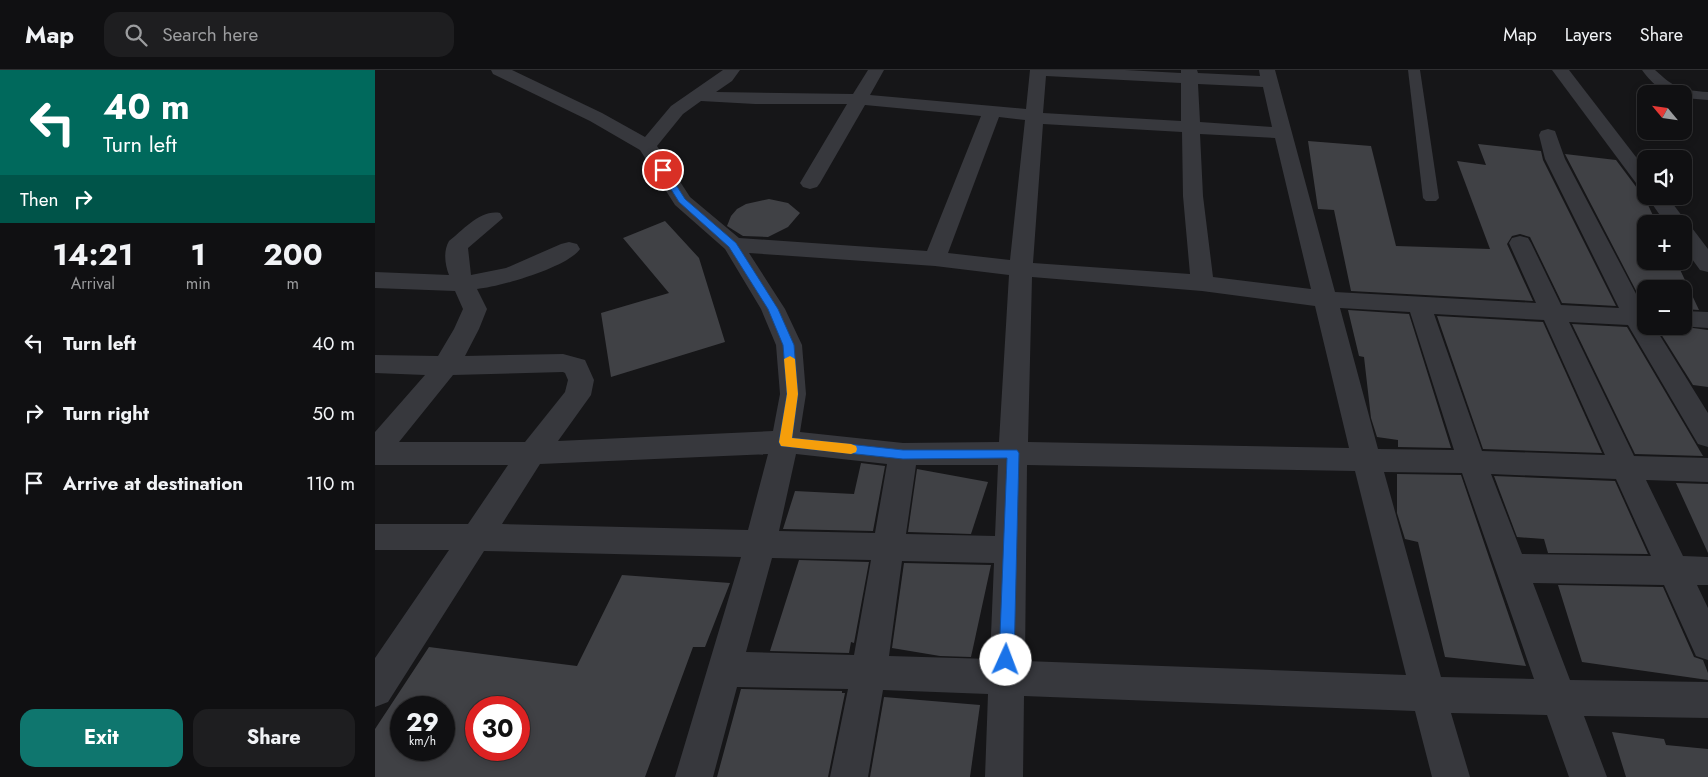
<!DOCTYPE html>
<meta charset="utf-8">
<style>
:root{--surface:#101012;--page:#1e1e20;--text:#f1f3f6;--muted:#9c9d9f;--line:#303032;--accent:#0f766e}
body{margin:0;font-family:Jost,sans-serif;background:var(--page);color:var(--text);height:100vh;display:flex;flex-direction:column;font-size:19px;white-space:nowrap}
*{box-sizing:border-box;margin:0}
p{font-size:16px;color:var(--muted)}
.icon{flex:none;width:28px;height:28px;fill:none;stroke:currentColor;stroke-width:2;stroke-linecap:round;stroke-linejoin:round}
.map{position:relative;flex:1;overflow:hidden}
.drawer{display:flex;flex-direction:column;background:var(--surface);width:375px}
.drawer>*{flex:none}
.top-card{background:#00695c;color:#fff;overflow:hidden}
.needle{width:32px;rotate:299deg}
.controls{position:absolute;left:1262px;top:15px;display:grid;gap:10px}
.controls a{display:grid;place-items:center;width:55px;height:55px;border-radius:10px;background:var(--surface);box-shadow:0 2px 8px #0003,0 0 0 1px var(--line);font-size:25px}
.speed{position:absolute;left:15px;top:626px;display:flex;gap:10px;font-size:25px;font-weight:700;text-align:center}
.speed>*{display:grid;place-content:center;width:65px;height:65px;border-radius:50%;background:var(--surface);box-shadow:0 2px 8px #0003,0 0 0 1px var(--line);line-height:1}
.speed small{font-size:12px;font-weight:400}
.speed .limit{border:8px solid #d22;background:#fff;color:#111}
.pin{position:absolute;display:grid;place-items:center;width:42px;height:42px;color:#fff;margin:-21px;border:2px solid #fff;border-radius:50%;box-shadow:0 1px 5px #0007}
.me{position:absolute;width:55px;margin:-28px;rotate:2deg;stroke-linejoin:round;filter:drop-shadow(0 0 4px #0008)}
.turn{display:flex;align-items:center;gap:18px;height:105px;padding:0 20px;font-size:22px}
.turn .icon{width:65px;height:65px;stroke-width:2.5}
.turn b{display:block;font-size:35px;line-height:42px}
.then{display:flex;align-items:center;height:48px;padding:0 20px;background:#0003;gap:10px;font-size:19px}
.eta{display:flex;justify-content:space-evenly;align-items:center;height:85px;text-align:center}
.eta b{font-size:30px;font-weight:700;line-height:35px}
.button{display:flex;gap:10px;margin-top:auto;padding:10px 20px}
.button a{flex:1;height:58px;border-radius:15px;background:var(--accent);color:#fff;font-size:20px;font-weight:700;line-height:58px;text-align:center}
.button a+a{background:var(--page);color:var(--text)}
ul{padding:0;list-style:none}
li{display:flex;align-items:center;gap:15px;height:70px;padding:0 20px}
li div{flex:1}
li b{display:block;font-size:19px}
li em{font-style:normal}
header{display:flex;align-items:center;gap:30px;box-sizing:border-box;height:70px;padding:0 25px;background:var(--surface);border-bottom:1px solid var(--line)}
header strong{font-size:24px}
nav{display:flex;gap:28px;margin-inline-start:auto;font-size:18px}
.search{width:350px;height:45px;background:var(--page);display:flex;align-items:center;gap:12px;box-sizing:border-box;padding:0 18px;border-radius:15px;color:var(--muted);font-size:19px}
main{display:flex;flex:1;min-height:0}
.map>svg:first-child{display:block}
.building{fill:#404145;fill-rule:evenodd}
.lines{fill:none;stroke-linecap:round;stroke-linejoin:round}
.lane{fill:#37383d;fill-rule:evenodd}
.street{fill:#37383d;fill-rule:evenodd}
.route{fill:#1a73e8;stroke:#114b97}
.slow{fill:#f59e0b}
</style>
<header>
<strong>Map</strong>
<div class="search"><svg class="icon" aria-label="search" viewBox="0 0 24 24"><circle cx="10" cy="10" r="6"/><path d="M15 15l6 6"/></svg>Search here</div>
<nav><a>Map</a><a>Layers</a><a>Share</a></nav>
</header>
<main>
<section class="drawer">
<div class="top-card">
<div class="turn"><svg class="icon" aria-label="left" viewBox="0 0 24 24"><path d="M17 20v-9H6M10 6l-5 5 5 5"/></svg><div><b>40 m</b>Turn left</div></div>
<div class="then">Then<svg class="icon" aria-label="right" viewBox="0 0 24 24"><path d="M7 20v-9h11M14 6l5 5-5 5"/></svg></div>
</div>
<div class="eta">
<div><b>14:21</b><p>Arrival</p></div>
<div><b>1</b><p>min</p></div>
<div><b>200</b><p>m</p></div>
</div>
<ul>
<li><svg class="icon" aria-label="left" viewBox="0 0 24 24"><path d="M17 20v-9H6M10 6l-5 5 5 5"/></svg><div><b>Turn left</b></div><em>40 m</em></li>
<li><svg class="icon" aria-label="right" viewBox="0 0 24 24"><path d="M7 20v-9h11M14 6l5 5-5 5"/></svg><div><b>Turn right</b></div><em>50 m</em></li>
<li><svg class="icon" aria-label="arrive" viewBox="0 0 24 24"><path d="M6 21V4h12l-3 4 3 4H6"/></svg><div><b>Arrive at destination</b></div><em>110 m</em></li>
</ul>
<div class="button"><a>Exit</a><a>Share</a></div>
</section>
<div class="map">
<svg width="1333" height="707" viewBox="0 0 1333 707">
<rect width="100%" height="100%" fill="#161618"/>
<g class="building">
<path d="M 933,71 L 996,76 L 1021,176 L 1115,179 L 1082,91 L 1111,95 L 1103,74 L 1166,81 L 1168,90 L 1241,236 L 1187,233 L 1155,167 L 1145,164 L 1137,166 L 1132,174 L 1158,231 L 976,221 L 959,140 L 943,139 Z"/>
<path d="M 1190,84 L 1241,90 L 1262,118 L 1266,120 L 1282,154 L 1271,154 L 1271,191 L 1301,191 L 1324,240 L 1309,239 L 1309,219 L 1271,219 L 1270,238 Z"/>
<path d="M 394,129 L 413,133 L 425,143 L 413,157 L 393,167 L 368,166 L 352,156 L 356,146 L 362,139 L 371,134 Z"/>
<path d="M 290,151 L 324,188 L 350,272 L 236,307 L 226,243 L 294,223 L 248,168 Z"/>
<path d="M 973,240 L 1034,244 L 1076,378 L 1023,377 L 1023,370 L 1002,367 L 996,348 L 989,287 L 984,286 Z"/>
<path d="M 1062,246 L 1168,252 L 1227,383 L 1108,379 Z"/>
<path d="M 1197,254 L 1252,257 L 1328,386 L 1260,384 Z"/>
<path d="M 1281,256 L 1303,256 L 1333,260 L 1333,317 L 1318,315 Z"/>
<path d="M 486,393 L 510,396 L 498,461 L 408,459 L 420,421 L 479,424 Z"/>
<path d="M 542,399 L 613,412 L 596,464 L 533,462 Z"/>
<path d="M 1022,404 L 1086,405 L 1151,596 L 1070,587 L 1043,472 L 1030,469 L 1022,443 Z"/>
<path d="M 1119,406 L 1240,411 L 1273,484 L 1173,483 L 1169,469 L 1142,467 Z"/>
<path d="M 1301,413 L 1333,414 L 1333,483 Z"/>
<path d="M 424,490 L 494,492 L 479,573 L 476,572 L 474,583 L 395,581 Z"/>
<path d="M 529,493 L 616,495 L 596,587 L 565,586 L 517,578 Z"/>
<path d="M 247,505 L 355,513 L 330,577 L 318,577 L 270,707 L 0,707 L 0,659 L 54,577 L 202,596 ZM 26,638 L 69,638 L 69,680 L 26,680 ZM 101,638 L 144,638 L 144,680 L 101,680 Z"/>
<path d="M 1183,515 L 1288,517 L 1319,587 L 1328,590 L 1333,603 L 1333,610 L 1207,592 Z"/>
<path d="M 366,619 L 467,621 L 467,623 L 470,623 L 453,707 L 342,707 Z"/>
<path d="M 509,627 L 605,635 L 595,707 L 495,707 Z"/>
<path d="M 1237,662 L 1289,669 L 1291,675 L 1333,679 L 1333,707 L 1251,707 Z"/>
</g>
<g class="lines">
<g class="lane">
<path d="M 1033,0 L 1045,0 L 1064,128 L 1061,131 L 1051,131 L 1048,128 Z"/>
<path d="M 1267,0 L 1280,0 C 1301,19 1305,20 1333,22 L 1333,30 L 1309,28 L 1309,24 C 1289,24 1279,16 1267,0 Z"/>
</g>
<g class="street">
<path d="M 116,0 L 137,0 L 227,43 L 270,67 L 296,36 L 348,0 L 365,0 L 357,11 L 341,22 L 478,24 L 493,0 L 509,0 L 495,25 L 651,39 L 655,0 L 750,0 L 806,3 L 806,0 L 822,0 L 823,3 L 885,6 L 884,0 L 900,0 L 960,222 L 1161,233 L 1134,173 L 1137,168 L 1145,166 L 1153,168 L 1156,173 L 1186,235 L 1244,238 L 1170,89 L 1164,65 L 1166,61 L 1173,59 L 1180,61 L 1190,89 L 1269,239 L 1271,240 L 1271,256 L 1279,256 L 1333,343 L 1333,377 L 1323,374 L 1253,255 L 1194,252 L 1259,386 L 1333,388 L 1333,412 L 1271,410 L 1308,486 L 1333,487 L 1333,515 L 1322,515 L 1333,538 L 1333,590 L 1321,586 L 1289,515 L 1158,513 L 1195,610 L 1333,612 L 1333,648 L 1209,646 L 1232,707 L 1194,707 L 1172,645 L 1076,643 L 1095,707 L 1057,707 L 1040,641 L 649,626 L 648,707 L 610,707 L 613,624 L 508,620 L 493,707 L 455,707 L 473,619 L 362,617 L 338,707 L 300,707 L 366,487 L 109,481 L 13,632 L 0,637 L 0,588 L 74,480 L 0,480 L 0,454 L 93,454 L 133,395 L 0,395 L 0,362 L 50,305 L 0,303 L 0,285 L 63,286 L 79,259 L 88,239 L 80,221 L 0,218 L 0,202 L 74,205 C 70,195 68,181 74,171 C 88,160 106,139 125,143 L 128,148 L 93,178 L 96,205 L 131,198 L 186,174 L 194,172 L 202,174 L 205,179 C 193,197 125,217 102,219 L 112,239 L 104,259 L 90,286 L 188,284 L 210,290 L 219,310 L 216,325 L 183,371 L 398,361 L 405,324 L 401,275 L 386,239 L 350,179 L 300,135 L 265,80 L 215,51 L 118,4 ZM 671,6 L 806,13 L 806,51 L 668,43 ZM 823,14 L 888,17 L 897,57 L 825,52 ZM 326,31 L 380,34 L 472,34 L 425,113 L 428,117 L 435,119 L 442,117 L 445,113 L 490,35 L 606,46 L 552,181 L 364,168 L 315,127 L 282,76 L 308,44 ZM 624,47 L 650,50 L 635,190 L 573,183 ZM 668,54 L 807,62 L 808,126 L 815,204 L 658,193 ZM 825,64 L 900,68 L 936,219 L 838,207 L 828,126 ZM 374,183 L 560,196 L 634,205 L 624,372 L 528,373 L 425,362 L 431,324 L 427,275 L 410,239 ZM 657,207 L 827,221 L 940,236 L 974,378 L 653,372 ZM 965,238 L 1035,242 L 1079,380 L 1003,379 ZM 1059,244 L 1169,250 L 1230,385 L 1107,381 ZM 188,302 L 190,303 L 193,310 L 190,322 L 150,372 L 24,372 L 78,305 ZM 393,384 L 373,460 L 127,454 L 165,394 ZM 421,384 L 512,394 L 500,463 L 404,461 ZM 541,395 L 623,395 L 620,466 L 531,464 ZM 652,395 L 980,401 L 1031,605 L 650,591 ZM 1009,402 L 1087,403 L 1159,609 L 1066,607 ZM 1116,404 L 1241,409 L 1276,486 L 1147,484 ZM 397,488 L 496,490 L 479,585 L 371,582 ZM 527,491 L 619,493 L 615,589 L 514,586 Z"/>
<path d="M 1177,0 L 1194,0 L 1271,100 L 1271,119 L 1264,117 Z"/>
<path d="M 1271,125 L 1292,126 L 1313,154 L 1311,157 L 1317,158 L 1333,179 L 1333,202 L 1325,200 L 1309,178 L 1309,154 L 1291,154 Z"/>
<path d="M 1309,241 L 1333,242 L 1333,258 L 1305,256 L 1309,256 Z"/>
</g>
</g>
<path class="route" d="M 285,99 L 291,99 L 310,129 L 361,173 L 403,239 L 419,275 L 423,324 L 417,368 L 528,380 L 642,380 L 644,383 L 639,590 L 636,595 L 631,597 L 626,595 L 624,590 L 632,388 L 528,389 L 406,376 L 404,372 L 412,324 L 408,275 L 393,239 L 354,177 L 304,132 L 284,100 Z"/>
<path class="slow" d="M 415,286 L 420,289 L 423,324 L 417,368 L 476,374 L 481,376 L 482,379 L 481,382 L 476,384 L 406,376 L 404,372 L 412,324 L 409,289 Z"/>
</svg>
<div class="controls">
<a><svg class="needle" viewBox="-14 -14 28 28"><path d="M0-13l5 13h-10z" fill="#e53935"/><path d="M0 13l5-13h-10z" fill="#9c9d9f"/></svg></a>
<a><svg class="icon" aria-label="sound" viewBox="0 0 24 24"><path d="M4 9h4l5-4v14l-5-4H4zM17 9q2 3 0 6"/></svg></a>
<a>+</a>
<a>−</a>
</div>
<div class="speed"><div>29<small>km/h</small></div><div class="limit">30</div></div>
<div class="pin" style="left:288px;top:100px;background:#d93025"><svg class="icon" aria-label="arrive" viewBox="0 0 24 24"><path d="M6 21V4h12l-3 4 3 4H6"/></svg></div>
<svg class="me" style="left:631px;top:590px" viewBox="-20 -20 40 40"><circle r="19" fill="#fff"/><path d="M0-13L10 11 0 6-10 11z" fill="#1a73e8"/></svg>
</div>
</main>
